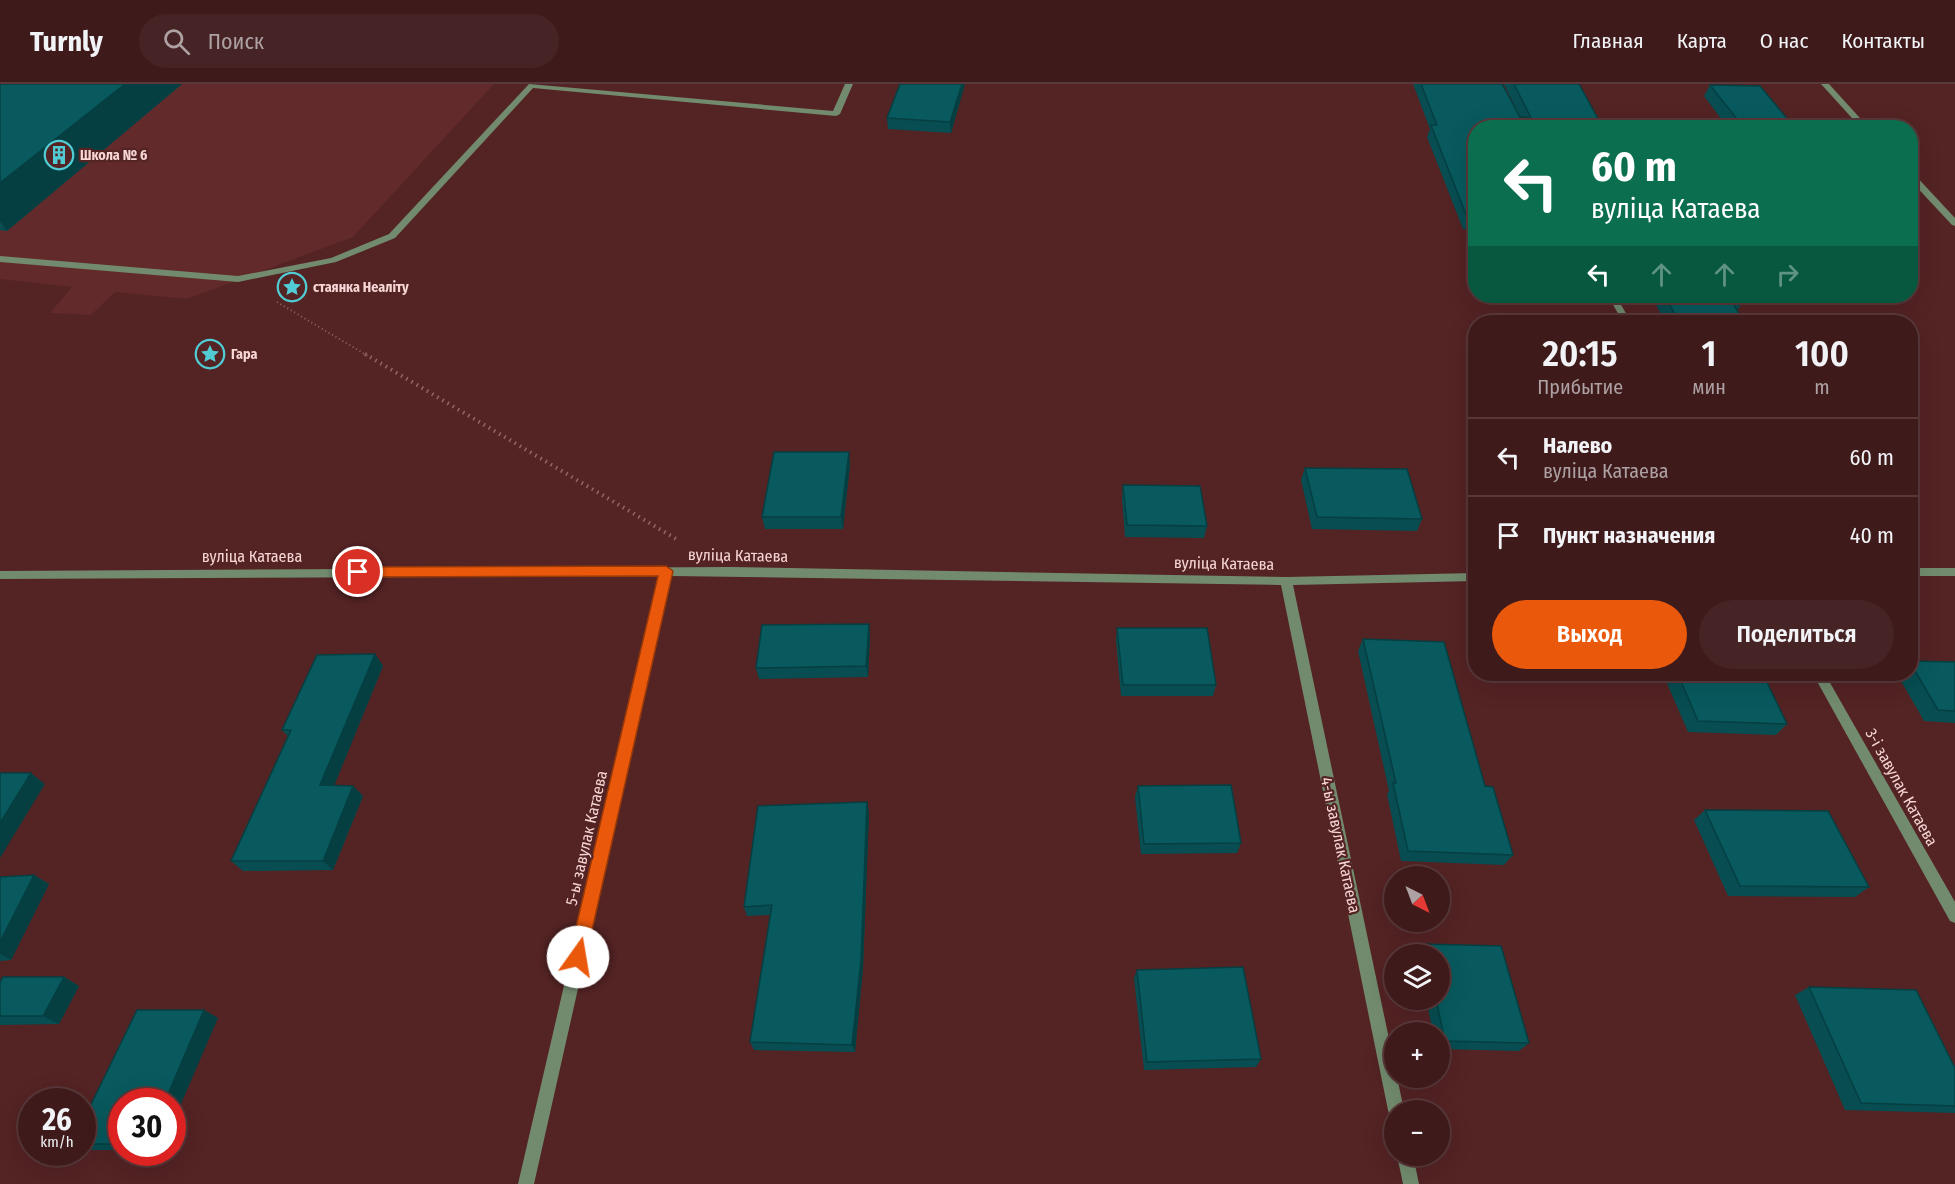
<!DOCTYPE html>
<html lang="ru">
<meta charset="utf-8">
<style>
:root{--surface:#3f1a1b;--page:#462324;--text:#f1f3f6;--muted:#ada1a3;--line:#58383a;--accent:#ea580c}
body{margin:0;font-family:"Fira Sans Condensed",sans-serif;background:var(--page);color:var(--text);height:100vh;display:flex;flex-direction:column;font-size:22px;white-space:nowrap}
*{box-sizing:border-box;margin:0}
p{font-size:20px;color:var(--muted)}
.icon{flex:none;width:33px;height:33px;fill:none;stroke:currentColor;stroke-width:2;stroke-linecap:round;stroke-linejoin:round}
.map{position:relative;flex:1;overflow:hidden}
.side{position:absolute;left:1468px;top:231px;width:450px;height:366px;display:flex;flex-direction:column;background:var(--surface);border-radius:24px;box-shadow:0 6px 24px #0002,0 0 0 2px var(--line)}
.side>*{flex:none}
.hud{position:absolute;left:1468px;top:36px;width:450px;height:183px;border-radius:24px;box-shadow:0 6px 24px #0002,0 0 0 2px var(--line);background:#0b6e4f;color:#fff;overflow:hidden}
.needle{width:39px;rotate:138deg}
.buttons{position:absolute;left:1384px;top:782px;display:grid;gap:12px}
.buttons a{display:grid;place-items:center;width:66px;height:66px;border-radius:50%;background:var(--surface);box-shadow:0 6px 24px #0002,0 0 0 2px var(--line);font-size:30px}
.speed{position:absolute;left:18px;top:1004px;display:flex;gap:12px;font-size:30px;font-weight:700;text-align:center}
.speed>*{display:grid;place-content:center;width:78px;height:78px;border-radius:50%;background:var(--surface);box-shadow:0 6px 24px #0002,0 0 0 2px var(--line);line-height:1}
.speed small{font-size:15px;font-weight:400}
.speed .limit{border:9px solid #d22;background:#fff;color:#111}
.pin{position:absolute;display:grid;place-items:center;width:51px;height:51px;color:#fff;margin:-26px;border:3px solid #fff;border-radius:50%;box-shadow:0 2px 6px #0007}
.me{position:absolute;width:66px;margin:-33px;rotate:13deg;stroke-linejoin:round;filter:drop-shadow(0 0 4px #0008)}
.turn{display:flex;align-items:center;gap:21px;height:126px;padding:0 24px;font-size:27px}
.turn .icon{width:78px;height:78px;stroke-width:2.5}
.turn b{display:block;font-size:42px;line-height:51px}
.lanes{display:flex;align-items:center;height:57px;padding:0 24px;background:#0003;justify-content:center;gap:30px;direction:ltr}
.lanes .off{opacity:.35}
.eta{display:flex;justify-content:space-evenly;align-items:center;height:102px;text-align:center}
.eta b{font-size:36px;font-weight:600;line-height:42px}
.action{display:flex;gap:12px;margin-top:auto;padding:12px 24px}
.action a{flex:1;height:69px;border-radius:36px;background:var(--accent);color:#fff;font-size:24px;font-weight:600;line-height:69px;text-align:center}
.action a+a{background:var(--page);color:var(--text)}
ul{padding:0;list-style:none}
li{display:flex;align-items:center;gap:18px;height:78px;padding:0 24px;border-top:2px solid var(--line)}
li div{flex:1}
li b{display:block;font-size:22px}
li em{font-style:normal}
header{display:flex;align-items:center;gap:36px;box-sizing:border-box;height:84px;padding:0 30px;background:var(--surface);border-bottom:2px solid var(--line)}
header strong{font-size:28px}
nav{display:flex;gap:33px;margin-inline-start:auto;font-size:21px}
.search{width:420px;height:54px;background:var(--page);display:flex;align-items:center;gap:15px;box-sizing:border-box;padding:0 21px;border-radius:33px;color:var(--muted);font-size:22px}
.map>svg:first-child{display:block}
.built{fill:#622a2a}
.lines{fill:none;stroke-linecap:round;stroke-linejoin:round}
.path-far1{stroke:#926767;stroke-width:2;stroke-dasharray:1 3;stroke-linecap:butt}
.path{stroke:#926767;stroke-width:4;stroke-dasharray:1.5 4.5;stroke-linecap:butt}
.lane{fill:#728b6e;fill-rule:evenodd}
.street{fill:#728b6e;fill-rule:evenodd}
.wall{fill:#074d51}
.shaded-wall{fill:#063f42}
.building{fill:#085a5e;stroke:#063f42;stroke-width:1.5}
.route{fill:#ea580c;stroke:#983908;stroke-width:1.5}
.labels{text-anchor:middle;stroke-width:4.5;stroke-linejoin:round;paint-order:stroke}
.far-poi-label{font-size:14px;font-weight:bold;fill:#f7d6d5;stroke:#542324;text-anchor:start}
.street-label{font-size:16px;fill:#f7d6d5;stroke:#542324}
</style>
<header>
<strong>Turnly</strong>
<div class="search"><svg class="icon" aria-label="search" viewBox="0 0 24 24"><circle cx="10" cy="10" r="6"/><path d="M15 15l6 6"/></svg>Поиск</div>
<nav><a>Главная</a><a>Карта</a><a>О нас</a><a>Контакты</a></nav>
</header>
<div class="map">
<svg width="1955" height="1100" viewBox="0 0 1955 1100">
<rect width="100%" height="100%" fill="#542324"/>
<path class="built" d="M 0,0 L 494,0 L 353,153 L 187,215 L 115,208 L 91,231 L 50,229 L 72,203 L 0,195 Z"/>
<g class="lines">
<path class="path-far1" d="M 277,218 L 368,272"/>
<path class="path" d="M 365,270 L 678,456"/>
<path class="lane" d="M 529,0 L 833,27 L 845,0 L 853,0 L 840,30 L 836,32 L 533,4 L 395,154 L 336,178 L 238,198 L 0,178 L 0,172 L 238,192 L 331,174 L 389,150 Z"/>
<g class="street">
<path d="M 1821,0 L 1829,0 L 1869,44 L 1861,44 Z"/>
<path d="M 1911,90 L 1914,90 L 1955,134 L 1955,142 L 1952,141 L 1911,97 Z"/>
<path d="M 1608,212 L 1616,212 L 1631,238 L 1623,238 Z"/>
<path d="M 730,483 L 1286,493 L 1476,489 L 1476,497 L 1293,501 L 1395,983 L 1395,993 L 1397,993 L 1404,1026 L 1395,1026 L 1395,1034 L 1390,1032 L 1388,1026 L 1281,501 L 671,492 L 534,1100 L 518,1100 L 659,492 L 0,495 L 0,487 Z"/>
<rect x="1911" y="484" width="44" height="8"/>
<path d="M 1813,590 L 1825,590 L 1955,818 L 1955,839 L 1950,837 Z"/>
<path d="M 1397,1071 L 1413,1071 L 1419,1100 L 1403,1100 Z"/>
</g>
</g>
<g class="wall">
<path d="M 0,0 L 182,0 L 7,147 L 0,146 Z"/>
<path d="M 965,0 L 951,49 L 888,45 L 887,34 Z"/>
<path d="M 1413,0 L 1502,0 L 1520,33 L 1504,0 L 1579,0 L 1603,44 L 1476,44 L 1476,146 L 1463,145 L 1427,53 L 1430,45 Z"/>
<path d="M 1710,1 L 1795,44 L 1728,44 L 1704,12 Z"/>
<path d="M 1642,212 L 1740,212 L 1743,217 L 1737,227 L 1744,238 L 1665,238 L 1652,213 L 1643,213 Z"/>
<path d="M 850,380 L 843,445 L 765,445 L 762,433 Z"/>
<path d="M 1305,384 L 1422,435 L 1417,447 L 1312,445 L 1301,396 Z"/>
<path d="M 1123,401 L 1207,442 L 1204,454 L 1125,453 L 1122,414 Z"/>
<path d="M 1117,544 L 1216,601 L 1213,612 L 1121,612 L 1116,556 Z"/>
<path d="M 870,551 L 868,593 L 759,595 L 756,584 Z"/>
<path d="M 1363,555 L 1485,702 L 1513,771 L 1504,781 L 1401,777 L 1387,710 L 1389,707 L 1358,567 Z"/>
<path d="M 375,570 L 383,582 L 334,701 L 353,702 L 363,712 L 333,786 L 243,787 L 231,777 L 288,652 L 282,646 Z"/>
<path d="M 1911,577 L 1955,578 L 1955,639 L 1924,637 L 1897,590 L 1911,590 Z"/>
<path d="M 1663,590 L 1763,590 L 1787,640 L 1776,651 L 1688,648 Z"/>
<path d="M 1138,702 L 1241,759 L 1237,769 L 1141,770 L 1135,713 Z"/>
<path d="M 867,718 L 869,728 L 863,884 L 855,968 L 754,966 L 750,958 L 770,831 L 747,832 L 744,823 Z"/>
<path d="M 1705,726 L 1869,803 L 1855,813 L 1728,812 L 1694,736 Z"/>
<path d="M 34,791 L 49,800 L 11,876 L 0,877 L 0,793 Z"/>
<path d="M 1423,860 L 1501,862 L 1529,959 L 1519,967 L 1440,965 L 1440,948 L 1433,948 L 1426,915 L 1440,915 L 1440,870 L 1416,870 Z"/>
<path d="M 1137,886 L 1261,975 L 1256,983 L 1144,986 L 1134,894 Z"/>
<path d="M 64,893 L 79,902 L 59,940 L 0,941 L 0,898 Z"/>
<path d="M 1809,903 L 1955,984 L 1955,1029 L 1845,1026 L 1795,911 Z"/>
<path d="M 204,926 L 218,934 L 122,1017 L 122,1066 L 89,1066 L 82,1063 L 82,1039 Z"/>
</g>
<g class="shaded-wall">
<path d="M 125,0 L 182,0 L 7,147 L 0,137 L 0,99 Z"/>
<path d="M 962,0 L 965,0 L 951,49 L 950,38 Z"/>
<path d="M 849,368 L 850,380 L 843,445 L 841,433 Z"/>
<path d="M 869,540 L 870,551 L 868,593 L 866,582 Z"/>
<path d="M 375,570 L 383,582 L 330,712 L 320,701 Z"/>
<path d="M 31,689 L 45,700 L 0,774 L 0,739 Z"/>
<path d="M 353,702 L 363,712 L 333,786 L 323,777 Z"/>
<path d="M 867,718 L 869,728 L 863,884 L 855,968 L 852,961 Z"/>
<path d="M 34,791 L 49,800 L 11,876 L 0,870 L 0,858 Z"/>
<path d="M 64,893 L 79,902 L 59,940 L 43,932 Z"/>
<path d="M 204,926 L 218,934 L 172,1041 L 172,1017 L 165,1017 Z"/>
</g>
<g class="building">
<path d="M 0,0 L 125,0 L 0,99 Z"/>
<path d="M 900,0 L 962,0 L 950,38 L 887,34 Z"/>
<path d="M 1421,0 L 1502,0 L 1520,33 L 1531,34 L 1514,0 L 1579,0 L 1603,44 L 1476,44 L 1476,133 L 1467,133 L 1431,41 L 1437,41 Z"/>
<path d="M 1710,1 L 1760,2 L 1795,44 L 1744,44 Z"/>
<path d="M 1665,212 L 1740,212 L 1743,217 L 1731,216 L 1744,238 L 1679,238 Z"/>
<path d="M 774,368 L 849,368 L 841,433 L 762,433 Z"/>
<path d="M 1305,384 L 1407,385 L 1422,435 L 1317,433 Z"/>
<path d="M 1123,401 L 1200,402 L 1207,442 L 1127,441 Z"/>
<path d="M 869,540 L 866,582 L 756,584 L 762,541 Z"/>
<path d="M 1117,544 L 1207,544 L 1216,601 L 1123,601 Z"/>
<path d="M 1363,555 L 1444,558 L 1485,702 L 1493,703 L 1513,771 L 1408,767 L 1393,699 L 1396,699 Z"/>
<path d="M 375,570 L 320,701 L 353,702 L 323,777 L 231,777 L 291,646 L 282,646 L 317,571 Z"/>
<path d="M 1911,577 L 1955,578 L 1955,627 L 1938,626 L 1911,580 Z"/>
<path d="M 1678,590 L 1763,590 L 1787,640 L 1698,637 Z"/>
<path d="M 0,689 L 31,689 L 0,739 Z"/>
<path d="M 1231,701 L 1241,759 L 1144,760 L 1138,702 Z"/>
<path d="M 867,718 L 861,876 L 852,961 L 750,958 L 772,821 L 744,823 L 758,722 Z"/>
<path d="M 1705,726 L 1828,727 L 1869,803 L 1740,802 Z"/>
<path d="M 34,791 L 0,858 L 0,793 Z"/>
<path d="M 1423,860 L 1501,862 L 1529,959 L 1445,957 L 1436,915 L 1440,915 L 1440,870 L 1425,870 Z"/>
<path d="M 1243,883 L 1261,975 L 1147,978 L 1137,886 Z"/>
<path d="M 3,893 L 64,893 L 43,932 L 0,932 L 0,898 Z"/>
<path d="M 1809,903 L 1916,906 L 1955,984 L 1955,1022 L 1861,1019 Z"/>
<path d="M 137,926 L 204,926 L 165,1017 L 122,1017 L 122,1060 L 82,1060 L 82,1039 Z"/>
</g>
<path class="route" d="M 666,482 L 673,487 L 586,873 L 584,879 L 578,881 L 572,879 L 569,873 L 658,492 L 358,493 L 352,488 L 358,483 Z"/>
<defs>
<g id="building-ring" transform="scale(1.5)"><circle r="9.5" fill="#542324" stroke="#51ccd4" stroke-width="1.5"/><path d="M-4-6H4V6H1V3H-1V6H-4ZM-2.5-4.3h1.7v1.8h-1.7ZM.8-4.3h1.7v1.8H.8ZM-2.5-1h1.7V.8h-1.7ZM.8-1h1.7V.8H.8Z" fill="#51ccd4"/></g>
<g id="sight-ring" transform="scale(1.5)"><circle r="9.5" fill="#542324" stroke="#51ccd4" stroke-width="1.5"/><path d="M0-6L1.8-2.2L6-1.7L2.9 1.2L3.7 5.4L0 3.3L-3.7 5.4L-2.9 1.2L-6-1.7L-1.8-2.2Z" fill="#51ccd4"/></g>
</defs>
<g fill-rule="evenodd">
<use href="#building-ring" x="59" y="71"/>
<use href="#sight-ring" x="292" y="203"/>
<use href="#sight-ring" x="210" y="270"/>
</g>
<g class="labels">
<g class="far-poi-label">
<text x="80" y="76">Школа № 6</text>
<text x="313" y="208">стаянка Неаліту</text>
<text x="231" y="275">Гара</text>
</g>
<g class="street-label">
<text transform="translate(738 471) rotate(1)" y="6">вуліца Катаева</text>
<text x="252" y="478">вуліца Катаева</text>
<text transform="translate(1224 479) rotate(1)" y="6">вуліца Катаева</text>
<text transform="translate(1902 703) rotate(61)" y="6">3-і завулак Катаева</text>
<text transform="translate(586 754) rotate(-77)" y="6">5-ы завулак Катаева</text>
<text transform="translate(1341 761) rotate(78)" y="6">4-ы завулак Катаева</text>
</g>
</g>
</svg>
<div class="buttons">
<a><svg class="needle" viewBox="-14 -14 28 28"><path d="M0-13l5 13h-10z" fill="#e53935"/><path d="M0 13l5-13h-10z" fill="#ada1a3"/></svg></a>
<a><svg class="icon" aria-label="layers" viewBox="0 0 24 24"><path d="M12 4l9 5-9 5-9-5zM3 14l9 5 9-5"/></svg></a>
<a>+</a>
<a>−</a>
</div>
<div class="speed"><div>26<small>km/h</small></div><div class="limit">30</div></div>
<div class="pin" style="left:358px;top:488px;background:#d93025"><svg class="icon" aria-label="arrive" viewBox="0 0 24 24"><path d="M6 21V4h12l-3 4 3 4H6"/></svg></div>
<svg class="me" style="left:578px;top:873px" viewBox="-20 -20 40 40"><circle r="19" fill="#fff"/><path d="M0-13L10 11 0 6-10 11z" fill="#ea580c"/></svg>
<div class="hud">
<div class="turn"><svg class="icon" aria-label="left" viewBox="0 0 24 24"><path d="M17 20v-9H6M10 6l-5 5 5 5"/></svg><div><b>60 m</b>вуліца Катаева</div></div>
<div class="lanes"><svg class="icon" aria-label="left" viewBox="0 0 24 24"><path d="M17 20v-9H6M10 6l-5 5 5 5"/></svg><svg class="icon off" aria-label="ahead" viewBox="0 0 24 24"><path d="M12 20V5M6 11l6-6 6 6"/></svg><svg class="icon off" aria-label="ahead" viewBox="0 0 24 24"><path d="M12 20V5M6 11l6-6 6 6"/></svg><svg class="icon off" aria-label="right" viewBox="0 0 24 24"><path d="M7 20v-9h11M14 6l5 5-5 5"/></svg></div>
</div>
<section class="side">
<div class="eta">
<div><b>20:15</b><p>Прибытие</p></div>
<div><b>1</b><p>мин</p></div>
<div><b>100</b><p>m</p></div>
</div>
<ul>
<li><svg class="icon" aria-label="left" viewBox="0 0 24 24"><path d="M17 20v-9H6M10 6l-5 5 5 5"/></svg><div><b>Налево</b><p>вуліца Катаева</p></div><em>60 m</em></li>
<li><svg class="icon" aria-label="arrive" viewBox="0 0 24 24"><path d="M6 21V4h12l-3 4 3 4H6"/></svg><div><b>Пункт назначения</b></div><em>40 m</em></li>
</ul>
<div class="action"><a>Выход</a><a>Поделиться</a></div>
</section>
</div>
